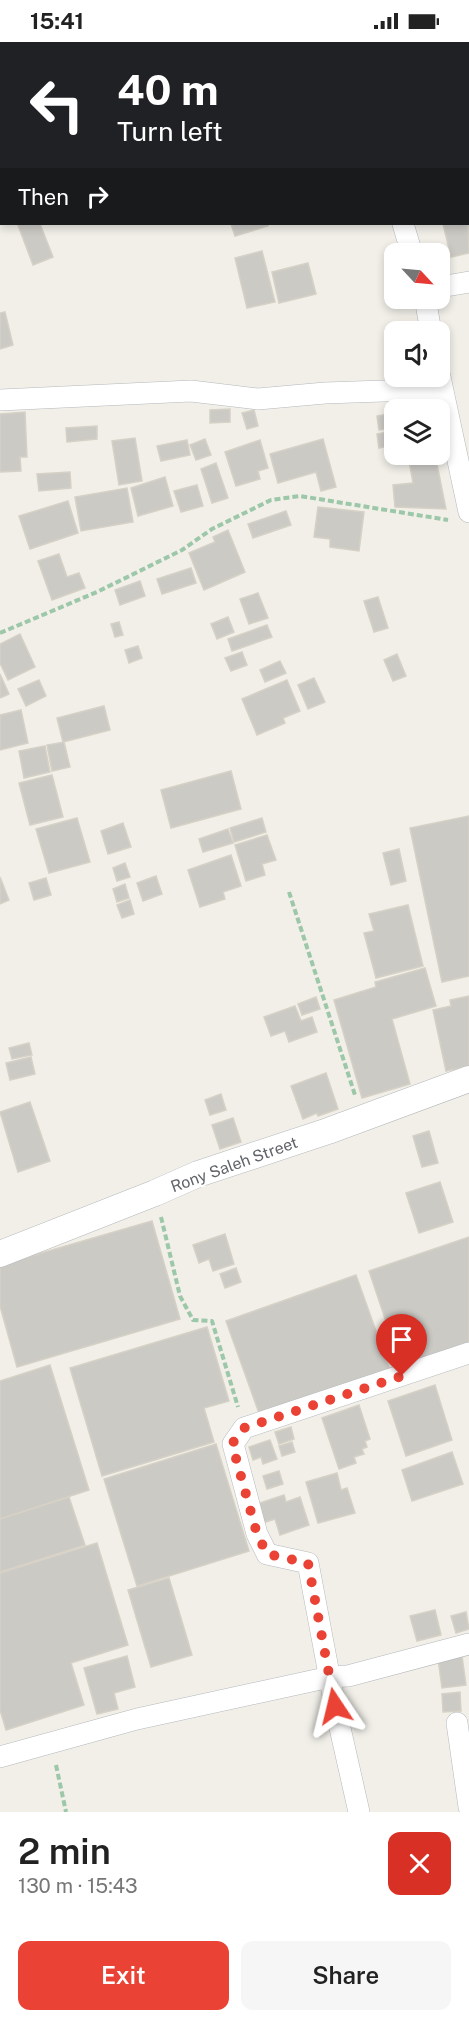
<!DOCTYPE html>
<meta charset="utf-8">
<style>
:root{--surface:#fff;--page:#f6f6f6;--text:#222;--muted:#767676;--accent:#ea4335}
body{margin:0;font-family:"Public Sans",sans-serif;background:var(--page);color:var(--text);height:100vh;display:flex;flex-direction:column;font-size:22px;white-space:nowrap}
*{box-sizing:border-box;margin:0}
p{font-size:20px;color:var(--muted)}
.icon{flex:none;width:33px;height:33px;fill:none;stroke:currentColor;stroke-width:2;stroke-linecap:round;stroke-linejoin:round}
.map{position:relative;height:1770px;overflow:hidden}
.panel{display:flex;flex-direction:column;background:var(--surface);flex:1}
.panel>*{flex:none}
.guide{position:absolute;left:0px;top:0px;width:470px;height:183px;box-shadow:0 3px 9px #0003;background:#202124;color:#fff;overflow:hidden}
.needle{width:39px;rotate:116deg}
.fabs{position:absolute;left:384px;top:201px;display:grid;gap:12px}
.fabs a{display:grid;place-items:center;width:66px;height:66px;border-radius:12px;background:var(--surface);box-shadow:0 3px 9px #0003;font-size:30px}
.pin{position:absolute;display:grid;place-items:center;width:51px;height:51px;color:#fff;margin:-62px -26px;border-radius:50% 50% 50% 0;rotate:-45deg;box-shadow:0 0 6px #0007}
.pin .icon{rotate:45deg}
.me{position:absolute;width:66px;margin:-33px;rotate:350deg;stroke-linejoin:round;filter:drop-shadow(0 0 4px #0008)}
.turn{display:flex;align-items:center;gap:21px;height:126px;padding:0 18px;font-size:27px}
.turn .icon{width:78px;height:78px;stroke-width:2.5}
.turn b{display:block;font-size:42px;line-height:51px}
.then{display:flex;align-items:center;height:57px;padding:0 18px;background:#0003;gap:12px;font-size:22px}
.round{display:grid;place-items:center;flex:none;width:63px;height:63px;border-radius:12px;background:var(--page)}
.head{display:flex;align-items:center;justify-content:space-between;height:102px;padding:0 18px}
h1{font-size:36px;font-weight:600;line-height:45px}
.action{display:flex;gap:12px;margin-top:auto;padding:12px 18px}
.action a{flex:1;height:69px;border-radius:12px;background:var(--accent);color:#fff;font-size:24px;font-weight:600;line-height:69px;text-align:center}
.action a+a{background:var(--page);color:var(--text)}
.status{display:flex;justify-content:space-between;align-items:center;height:42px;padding:0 30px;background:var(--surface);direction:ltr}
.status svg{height:16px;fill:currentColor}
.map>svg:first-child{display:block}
.building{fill:#cccac5;stroke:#d6d1c6;stroke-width:1.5}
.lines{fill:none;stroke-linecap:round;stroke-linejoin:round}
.minor-casing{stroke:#b5b8bc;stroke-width:22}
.tertiary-casing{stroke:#b5b8bc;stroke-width:27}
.path{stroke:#9cc7a9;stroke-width:4;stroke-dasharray:6 3;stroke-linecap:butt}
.minor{stroke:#fff;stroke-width:21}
.tertiary{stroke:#fff;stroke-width:26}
.route{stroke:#ea4335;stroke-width:10;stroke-dasharray:0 18}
.labels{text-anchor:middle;stroke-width:4.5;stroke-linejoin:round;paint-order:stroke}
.street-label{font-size:16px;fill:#5f6368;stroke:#fff}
</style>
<div class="status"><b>15:41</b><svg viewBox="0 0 49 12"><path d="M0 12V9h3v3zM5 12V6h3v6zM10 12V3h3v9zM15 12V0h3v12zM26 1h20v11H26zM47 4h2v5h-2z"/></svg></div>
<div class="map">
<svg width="469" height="1770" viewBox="0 0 469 1770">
<rect width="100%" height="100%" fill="#f1efe8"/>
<g class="building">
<path d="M 468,175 L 469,211 L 451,215 L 443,182 L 468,182 Z"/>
<path d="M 23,182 L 40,182 L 53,215 L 33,223 L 18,183 Z"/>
<path d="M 231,182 L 268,182 L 268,184 L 235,194 Z"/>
<path d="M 262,209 L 275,260 L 247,266 L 235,216 Z"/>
<path d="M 308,221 L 316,252 L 279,261 L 272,230 Z"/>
<path d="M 5,270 L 13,303 L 0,307 L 0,271 Z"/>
<path d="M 230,367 L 230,380 L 210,381 L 210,368 Z"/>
<path d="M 254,368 L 258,384 L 247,387 L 242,371 Z"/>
<path d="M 25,370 L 27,415 L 20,415 L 21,429 L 0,430 L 0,372 Z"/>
<path d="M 394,371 L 394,386 L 379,388 L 377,374 Z"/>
<path d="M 97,384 L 97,397 L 67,400 L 66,386 Z"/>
<path d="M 392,389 L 394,403 L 379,406 L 377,392 Z"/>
<path d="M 135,396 L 142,439 L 119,443 L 112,399 Z"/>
<path d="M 205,397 L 211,413 L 196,418 L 190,403 Z"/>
<path d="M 323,397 L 336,445 L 321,449 L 316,430 L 278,441 L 270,412 Z"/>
<path d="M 187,398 L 190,413 L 161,419 L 157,404 Z"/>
<path d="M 260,398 L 268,426 L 258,429 L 260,437 L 236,444 L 225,410 Z"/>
<path d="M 408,412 L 435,412 L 446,467 L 395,465 L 393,443 L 413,441 Z"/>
<path d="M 216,421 L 228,456 L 212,461 L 201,427 Z"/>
<path d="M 70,430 L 71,446 L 39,449 L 37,432 Z"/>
<path d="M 165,435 L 173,464 L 138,474 L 131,446 Z"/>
<path d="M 197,443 L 203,464 L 181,470 L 174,449 Z"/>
<path d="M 127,446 L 133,480 L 81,489 L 75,455 Z"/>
<path d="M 68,459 L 78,491 L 30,507 L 19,474 Z"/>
<path d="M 318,465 L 364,470 L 359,509 L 330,505 L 330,497 L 314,495 Z"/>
<path d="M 286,469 L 291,483 L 253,496 L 248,482 Z"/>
<path d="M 228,488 L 245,530 L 204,548 L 189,511 L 215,500 L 213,495 Z"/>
<path d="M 59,512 L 67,535 L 79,531 L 85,546 L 52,558 L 38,519 Z"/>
<path d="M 191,526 L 196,541 L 162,552 L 157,537 Z"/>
<path d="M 140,539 L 145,554 L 120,563 L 115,548 Z"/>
<path d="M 258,551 L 268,576 L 249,582 L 240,557 Z"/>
<path d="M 378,555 L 388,586 L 374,590 L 364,559 Z"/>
<path d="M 228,575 L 234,590 L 217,597 L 211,582 Z"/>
<path d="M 119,580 L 123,593 L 115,595 L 111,582 Z"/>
<path d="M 267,583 L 272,595 L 232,609 L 228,597 Z"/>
<path d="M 20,592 L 35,625 L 8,638 L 0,621 L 0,602 Z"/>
<path d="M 138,604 L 142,616 L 129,621 L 125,608 Z"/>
<path d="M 242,610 L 247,623 L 231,629 L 225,616 Z"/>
<path d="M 397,612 L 406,634 L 393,639 L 384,618 Z"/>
<path d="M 280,619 L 286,631 L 265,640 L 260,628 Z"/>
<path d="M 0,632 L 9,652 L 0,656 Z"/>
<path d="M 314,636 L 325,660 L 308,667 L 298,643 Z"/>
<path d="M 39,638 L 46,654 L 26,664 L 18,647 Z"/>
<path d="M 287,638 L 300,669 L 283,676 L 285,681 L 257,693 L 242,657 Z"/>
<path d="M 104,664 L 110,688 L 63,700 L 57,676 Z"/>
<path d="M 21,668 L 28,701 L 0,708 L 0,673 Z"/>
<path d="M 64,700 L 70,725 L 52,729 L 47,703 Z"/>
<path d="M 45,704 L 50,730 L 24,736 L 19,709 Z"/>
<path d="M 231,729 L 241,767 L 171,786 L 161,748 Z"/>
<path d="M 52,733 L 63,775 L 30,783 L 19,741 Z"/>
<path d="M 469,774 L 469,934 L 442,940 L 410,786 Z"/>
<path d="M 77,776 L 90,820 L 49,831 L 36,787 Z"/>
<path d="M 262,776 L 266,790 L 234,800 L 230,786 Z"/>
<path d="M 123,781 L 131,805 L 108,812 L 101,789 Z"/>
<path d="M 228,787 L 233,801 L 203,810 L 199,797 Z"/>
<path d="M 267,793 L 276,818 L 262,822 L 265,833 L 246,839 L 235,803 Z"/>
<path d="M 399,807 L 406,839 L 391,843 L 383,811 Z"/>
<path d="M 231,813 L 241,844 L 223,850 L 225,857 L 200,865 L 188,828 Z"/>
<path d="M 125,821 L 130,835 L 117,839 L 113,826 Z"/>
<path d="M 156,834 L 162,852 L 143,859 L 137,841 Z"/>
<path d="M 0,835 L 9,858 L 0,862 Z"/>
<path d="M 46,836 L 51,853 L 34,858 L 29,841 Z"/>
<path d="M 125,842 L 129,856 L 117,860 L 113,847 Z"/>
<path d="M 130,858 L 134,872 L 122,876 L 117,863 Z"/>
<path d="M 408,863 L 423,924 L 376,936 L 364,891 L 374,889 L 369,872 Z"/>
<path d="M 425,926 L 436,964 L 392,977 L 410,1042 L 362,1056 L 334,958 L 376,945 L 375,940 Z"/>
<path d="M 469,954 L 469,1024 L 446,1029 L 433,968 L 451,964 L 450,958 Z"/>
<path d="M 316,955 L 320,967 L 302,973 L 298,962 Z"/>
<path d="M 295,964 L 301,979 L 312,975 L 317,990 L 289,1000 L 285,989 L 271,994 L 264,975 Z"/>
<path d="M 29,1001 L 32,1013 L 12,1017 L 9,1006 Z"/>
<path d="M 31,1015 L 35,1032 L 10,1038 L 6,1021 Z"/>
<path d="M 326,1031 L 338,1067 L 318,1074 L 317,1071 L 303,1077 L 291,1044 Z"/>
<path d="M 221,1052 L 226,1068 L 210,1073 L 205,1058 Z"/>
<path d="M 30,1060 L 50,1119 L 18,1130 L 0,1070 Z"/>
<path d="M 233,1076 L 241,1100 L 220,1107 L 212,1083 Z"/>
<path d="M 429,1089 L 438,1121 L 422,1125 L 413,1094 Z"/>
<path d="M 440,1140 L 453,1180 L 419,1191 L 406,1151 Z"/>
<path d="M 152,1179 L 180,1277 L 17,1325 L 0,1264 L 0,1223 Z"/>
<path d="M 225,1192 L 234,1222 L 213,1229 L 209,1217 L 199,1221 L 193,1203 Z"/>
<path d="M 469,1195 L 469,1300 L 401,1324 L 369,1229 Z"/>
<path d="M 236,1226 L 241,1240 L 225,1246 L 220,1232 Z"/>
<path d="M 356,1233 L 390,1328 L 260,1374 L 226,1279 Z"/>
<path d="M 207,1285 L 229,1359 L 204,1366 L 214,1400 L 102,1434 L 70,1326 Z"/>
<path d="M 50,1323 L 89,1448 L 0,1477 L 0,1339 Z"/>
<path d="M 435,1343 L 452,1398 L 406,1414 L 388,1359 Z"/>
<path d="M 359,1363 L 370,1397 L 365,1399 L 367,1405 L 362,1407 L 364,1412 L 354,1415 L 356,1421 L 339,1427 L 322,1376 Z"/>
<path d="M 291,1385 L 294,1397 L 279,1402 L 275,1390 Z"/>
<path d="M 270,1398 L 277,1417 L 263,1422 L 261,1415 L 253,1418 L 249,1405 Z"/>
<path d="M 292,1400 L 295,1410 L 282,1414 L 279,1404 Z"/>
<path d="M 216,1402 L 249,1509 L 137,1544 L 104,1437 Z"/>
<path d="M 452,1410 L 463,1442 L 412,1459 L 402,1428 Z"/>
<path d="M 279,1429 L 283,1442 L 267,1447 L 263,1434 Z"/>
<path d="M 337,1431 L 341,1448 L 347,1446 L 355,1471 L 318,1481 L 306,1440 Z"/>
<path d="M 284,1453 L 286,1460 L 300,1455 L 309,1483 L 280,1493 L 275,1477 L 263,1481 L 257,1462 Z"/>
<path d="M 69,1455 L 85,1503 L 0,1530 L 0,1477 Z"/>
<path d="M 97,1501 L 128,1603 L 71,1621 L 84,1663 L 6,1688 L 0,1668 L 0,1531 Z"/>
<path d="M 169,1536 L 192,1613 L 151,1625 L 128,1548 Z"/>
<path d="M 435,1568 L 441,1593 L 417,1599 L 410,1574 Z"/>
<path d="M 466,1570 L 469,1587 L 456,1591 L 451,1574 Z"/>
<path d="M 127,1614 L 135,1645 L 114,1651 L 118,1667 L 97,1672 L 84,1626 Z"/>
<path d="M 462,1614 L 466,1643 L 442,1646 L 438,1617 Z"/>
<path d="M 460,1650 L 461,1669 L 443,1670 L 442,1652 Z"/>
</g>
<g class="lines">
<g class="minor-casing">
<g id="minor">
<path d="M 468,50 L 469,50"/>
<path d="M 403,182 L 412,212"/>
<path d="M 440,245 L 469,240"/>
<path d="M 425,256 L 431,290"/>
<path d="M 440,335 L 469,470"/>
<path d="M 0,358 L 191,349 L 258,357 L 325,351 L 442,347"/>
<path d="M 457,1681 L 469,1765"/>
<path d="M 0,1715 L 137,1677 L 330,1635 L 348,1634 L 469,1602"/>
<path d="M 359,1770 L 335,1664 L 308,1521 L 267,1512 L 257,1492 L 233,1402 L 244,1386 L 469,1311"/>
</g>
</g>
<g class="tertiary-casing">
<path id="tertiary" d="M 0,1212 L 155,1151 L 198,1132 L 328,1089 L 469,1037"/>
</g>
<g class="path">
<path d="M 0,591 L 97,550 L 182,508 L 212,487 L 271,458 L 300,454 L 448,478"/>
<path d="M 289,850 L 355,1053"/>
<path d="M 161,1175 L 180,1254 L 193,1278 L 212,1279 L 238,1365"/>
<path d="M 56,1723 L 66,1770"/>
</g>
<use href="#minor" class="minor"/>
<use href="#tertiary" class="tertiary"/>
</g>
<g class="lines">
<path class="route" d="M 335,1664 L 308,1521 L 267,1512 L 257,1492 L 232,1402 L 244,1386 L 402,1334"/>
</g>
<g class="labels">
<g class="street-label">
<text transform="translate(234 1122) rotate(-20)" y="6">Rony Saleh Street</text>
</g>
</g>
</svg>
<div class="fabs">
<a><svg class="needle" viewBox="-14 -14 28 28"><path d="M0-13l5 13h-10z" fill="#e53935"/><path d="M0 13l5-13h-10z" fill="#767676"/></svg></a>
<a><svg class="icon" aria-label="sound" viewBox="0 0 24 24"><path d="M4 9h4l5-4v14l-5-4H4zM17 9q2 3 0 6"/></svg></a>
<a><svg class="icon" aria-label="layers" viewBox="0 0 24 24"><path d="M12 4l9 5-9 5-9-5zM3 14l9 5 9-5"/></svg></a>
</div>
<div class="pin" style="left:402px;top:1334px;background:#d93025"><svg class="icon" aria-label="arrive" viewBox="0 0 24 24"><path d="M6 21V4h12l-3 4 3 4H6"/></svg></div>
<svg class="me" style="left:335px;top:1664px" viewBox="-20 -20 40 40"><path d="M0-17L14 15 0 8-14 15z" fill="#ea4335" stroke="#fff" stroke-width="4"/></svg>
<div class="guide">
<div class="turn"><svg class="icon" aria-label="left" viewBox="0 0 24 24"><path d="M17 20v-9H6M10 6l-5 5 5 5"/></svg><div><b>40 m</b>Turn left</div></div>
<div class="then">Then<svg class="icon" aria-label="right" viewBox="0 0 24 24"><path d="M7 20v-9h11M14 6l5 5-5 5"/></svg></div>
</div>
</div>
<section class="panel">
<div class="head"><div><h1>2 min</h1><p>130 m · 15:43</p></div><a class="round" style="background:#d93025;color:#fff"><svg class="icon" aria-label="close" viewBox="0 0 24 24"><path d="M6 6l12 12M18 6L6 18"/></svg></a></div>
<div class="action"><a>Exit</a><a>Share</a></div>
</section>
